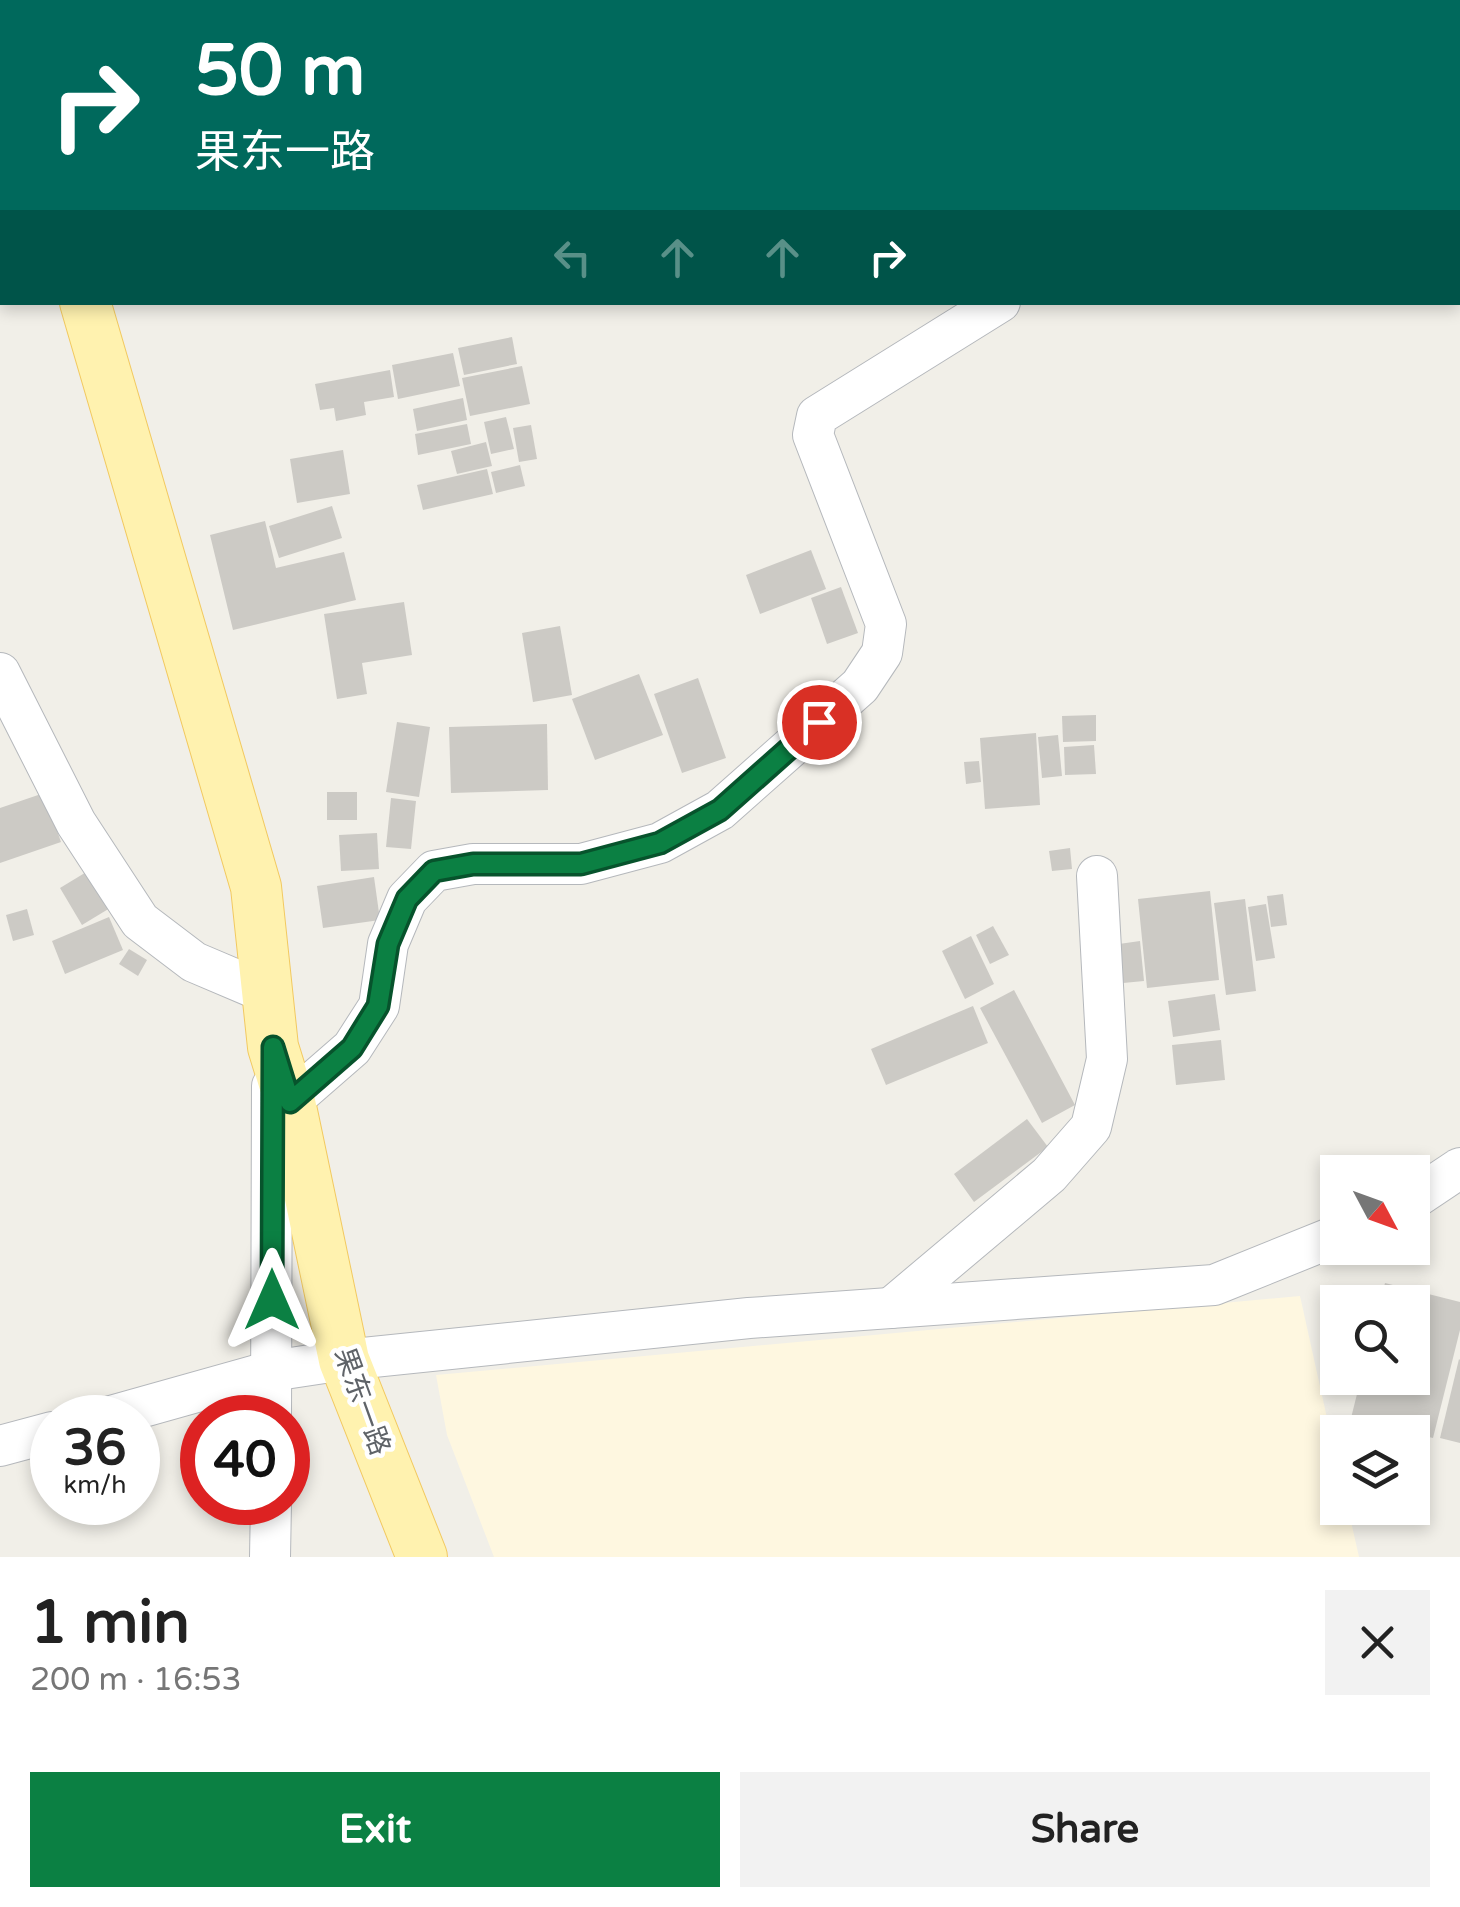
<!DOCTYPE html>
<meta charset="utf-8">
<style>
:root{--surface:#fff;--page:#f2f2f2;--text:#222;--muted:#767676;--accent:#0b8043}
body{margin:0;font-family:"Varela Round","Noto Sans SC",sans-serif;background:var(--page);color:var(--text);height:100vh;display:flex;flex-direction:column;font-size:38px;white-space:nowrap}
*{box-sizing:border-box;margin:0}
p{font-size:32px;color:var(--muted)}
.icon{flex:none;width:55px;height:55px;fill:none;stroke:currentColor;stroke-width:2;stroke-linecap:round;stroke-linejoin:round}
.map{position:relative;height:1557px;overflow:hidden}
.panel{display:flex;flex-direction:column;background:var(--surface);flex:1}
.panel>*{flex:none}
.banner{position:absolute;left:0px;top:0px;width:1460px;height:305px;box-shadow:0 5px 15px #0003;background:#00695c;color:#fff;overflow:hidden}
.needle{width:65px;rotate:131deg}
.controls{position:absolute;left:1320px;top:1155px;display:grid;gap:20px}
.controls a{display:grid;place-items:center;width:110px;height:110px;border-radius:0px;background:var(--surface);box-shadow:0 5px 15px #0003;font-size:50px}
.speed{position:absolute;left:30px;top:1395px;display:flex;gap:20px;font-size:50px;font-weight:700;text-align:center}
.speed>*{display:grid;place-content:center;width:130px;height:130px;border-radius:50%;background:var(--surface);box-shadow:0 5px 15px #0003;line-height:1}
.speed small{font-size:25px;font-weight:400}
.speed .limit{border:15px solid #d22;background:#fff;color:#111}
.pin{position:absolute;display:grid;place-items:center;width:85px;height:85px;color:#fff;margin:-42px;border:5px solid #fff;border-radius:50%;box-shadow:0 2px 10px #0007}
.me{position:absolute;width:110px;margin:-55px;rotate:0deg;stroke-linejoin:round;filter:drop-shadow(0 0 8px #0008)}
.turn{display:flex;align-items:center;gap:35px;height:210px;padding:0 30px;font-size:45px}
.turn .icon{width:130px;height:130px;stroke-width:2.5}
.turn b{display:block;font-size:70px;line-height:85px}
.lanes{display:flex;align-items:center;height:95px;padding:0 30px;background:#0003;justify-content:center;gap:50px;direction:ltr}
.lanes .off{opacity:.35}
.round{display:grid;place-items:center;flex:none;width:105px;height:105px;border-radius:0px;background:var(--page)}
.head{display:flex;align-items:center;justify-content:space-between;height:170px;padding:0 30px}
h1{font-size:60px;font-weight:800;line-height:75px}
.button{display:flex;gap:20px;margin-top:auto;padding:20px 30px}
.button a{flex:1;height:115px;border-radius:0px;background:var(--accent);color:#fff;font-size:40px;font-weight:800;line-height:115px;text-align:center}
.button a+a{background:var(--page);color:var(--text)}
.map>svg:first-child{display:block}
.commercial{fill:#fef7e0}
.building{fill:#cccac5}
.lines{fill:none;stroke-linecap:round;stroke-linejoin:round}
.minor-casing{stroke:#b5b8bc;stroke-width:42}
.major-casing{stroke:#f2c960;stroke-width:52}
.minor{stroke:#fff;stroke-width:40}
.major{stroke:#fff2af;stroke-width:50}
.route-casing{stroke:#07532c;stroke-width:25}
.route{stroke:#0b8043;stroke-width:18}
.labels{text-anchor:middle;stroke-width:9;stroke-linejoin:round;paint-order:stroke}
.street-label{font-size:28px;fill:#5f6368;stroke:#fff}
</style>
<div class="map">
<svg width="1460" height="1557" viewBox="0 0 1460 1557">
<rect width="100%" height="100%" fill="#f1efe8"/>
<path class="commercial" d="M 1300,1296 L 1337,1463 L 1338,1508 L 1348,1508 L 1359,1557 L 494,1557 L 447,1435 L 436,1375 Z"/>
<g class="building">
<path d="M 512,337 L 517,364 L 464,375 L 458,348 Z"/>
<path d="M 453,353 L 460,386 L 398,399 L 392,365 Z"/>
<path d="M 522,366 L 530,404 L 470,416 L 462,378 Z"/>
<path d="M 390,370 L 394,397 L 364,402 L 366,415 L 336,421 L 334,408 L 320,410 L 315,384 Z"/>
<path d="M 463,398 L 467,420 L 417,431 L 413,409 Z"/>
<path d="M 506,417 L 514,449 L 491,454 L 484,422 Z"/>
<path d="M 467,424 L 471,444 L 418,455 L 415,434 Z"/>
<path d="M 531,425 L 537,459 L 519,462 L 513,428 Z"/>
<path d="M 486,442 L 492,466 L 457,474 L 451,451 Z"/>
<path d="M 343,450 L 350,494 L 297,503 L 290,459 Z"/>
<path d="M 520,465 L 525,486 L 496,493 L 491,472 Z"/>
<path d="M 487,469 L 493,494 L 423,510 L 417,485 Z"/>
<path d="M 332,506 L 342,538 L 279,558 L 269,526 Z"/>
<path d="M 265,521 L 276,568 L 344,552 L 356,600 L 233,630 L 210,535 Z"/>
<path d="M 811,550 L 826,589 L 760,614 L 746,575 Z"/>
<path d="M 841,587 L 858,633 L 827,644 L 811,598 Z"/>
<path d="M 404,602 L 412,655 L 362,663 L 367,694 L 337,699 L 324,614 Z"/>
<path d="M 560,626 L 572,695 L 533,702 L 522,633 Z"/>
<path d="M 639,674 L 663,735 L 595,760 L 572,699 Z"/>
<path d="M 698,678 L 726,758 L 682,773 L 654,694 Z"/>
<path d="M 1096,715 L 1096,741 L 1063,742 L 1062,716 Z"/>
<path d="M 397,722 L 430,727 L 419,797 L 386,792 Z"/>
<path d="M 547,724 L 548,790 L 451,793 L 449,727 Z"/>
<path d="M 1036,733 L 1040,805 L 985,809 L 980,738 Z"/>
<path d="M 1058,735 L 1062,776 L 1042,778 L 1038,737 Z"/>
<path d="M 1094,745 L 1096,774 L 1065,775 L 1064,747 Z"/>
<path d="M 979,761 L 981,782 L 966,784 L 964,762 Z"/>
<rect x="327" y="792" width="30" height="28"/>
<path d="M 44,793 L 61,842 L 0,863 L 0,808 Z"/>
<path d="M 391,798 L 416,801 L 411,849 L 386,847 Z"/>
<path d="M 377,833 L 379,869 L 341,871 L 339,835 Z"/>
<path d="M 1070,848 L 1072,869 L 1052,871 L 1049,851 Z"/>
<path d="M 88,871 L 110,908 L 82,925 L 60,888 Z"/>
<path d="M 374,877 L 380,920 L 323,928 L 317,886 Z"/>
<path d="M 1210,891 L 1219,980 L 1147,988 L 1138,899 Z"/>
<path d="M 1283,894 L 1287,925 L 1271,927 L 1267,896 Z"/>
<path d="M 1245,899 L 1256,991 L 1226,995 L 1214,903 Z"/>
<path d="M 1266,904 L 1275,958 L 1256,961 L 1248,907 Z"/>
<path d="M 27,909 L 34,935 L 13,941 L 6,915 Z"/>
<path d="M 109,917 L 123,950 L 65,974 L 52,941 Z"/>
<path d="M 993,926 L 1009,955 L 990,964 L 976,935 Z"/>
<path d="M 971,936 L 994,984 L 965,999 L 942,951 Z"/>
<path d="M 1140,941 L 1144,981 L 1123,983 L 1119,944 Z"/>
<path d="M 129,949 L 147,960 L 138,976 L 119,964 Z"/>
<path d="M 1014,990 L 1075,1105 L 1042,1123 L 980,1008 Z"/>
<path d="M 1215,994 L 1220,1030 L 1173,1037 L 1168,1001 Z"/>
<path d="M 973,1006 L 988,1043 L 886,1085 L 871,1049 Z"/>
<path d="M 1221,1040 L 1225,1080 L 1176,1085 L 1172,1045 Z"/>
<path d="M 1027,1119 L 1048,1147 L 974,1202 L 954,1174 Z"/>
<path d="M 1385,1283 L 1460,1302 L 1460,1330 L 1433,1438 L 1351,1418 L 1361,1378 L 1412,1378 L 1412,1302 L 1380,1302 Z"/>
<path d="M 1459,1359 L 1460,1360 L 1460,1443 L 1440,1438 Z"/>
</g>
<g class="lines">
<g class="minor-casing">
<g id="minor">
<path d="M 327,2 L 334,0"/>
<path d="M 0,673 L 76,823 L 140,921 L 194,962 L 267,993"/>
<path d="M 290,1102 L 352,1048 L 379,1006 L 388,944 L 407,899 L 434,871 L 473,864 L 581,864 L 660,843 L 720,810 L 860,686 L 882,653 L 886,624 L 813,435 L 817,416 L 1000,302"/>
<path d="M 1412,1200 L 1460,1168"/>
<path d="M 891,1308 L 1049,1175 L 1091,1127 L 1107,1059 L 1097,876"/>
<path d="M 104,1418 L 271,1371 L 344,1360 L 749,1318 L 1214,1285 L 1338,1235"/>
<path d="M 271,1418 L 272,1086"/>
<path d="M 0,1446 L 52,1432"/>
<path d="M 270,1557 L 271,1502"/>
</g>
</g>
<g class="major-casing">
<g id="major">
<path d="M 0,25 L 2,32"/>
<path d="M 85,302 L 256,887 L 273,1047 L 290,1102 L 344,1360 L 422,1557"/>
</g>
</g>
<use href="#minor" class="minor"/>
<use href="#major" class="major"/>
</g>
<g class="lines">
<g class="route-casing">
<path id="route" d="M 272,1300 L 273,1047 L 290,1102 L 352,1048 L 378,1006 L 388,944 L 407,899 L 434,871 L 473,864 L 581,864 L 660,843 L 720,810 L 819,722"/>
</g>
<use href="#route" class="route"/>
</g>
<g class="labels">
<g class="street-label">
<text transform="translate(363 1401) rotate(70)" y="10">果东一路</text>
</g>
</g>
</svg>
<div class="controls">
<a><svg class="needle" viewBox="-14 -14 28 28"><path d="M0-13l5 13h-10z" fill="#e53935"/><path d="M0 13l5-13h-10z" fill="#767676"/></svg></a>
<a><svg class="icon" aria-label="search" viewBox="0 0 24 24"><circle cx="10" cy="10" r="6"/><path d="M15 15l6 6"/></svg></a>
<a><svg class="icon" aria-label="layers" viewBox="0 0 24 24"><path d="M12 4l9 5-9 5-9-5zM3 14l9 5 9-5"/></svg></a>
</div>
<div class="speed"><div>36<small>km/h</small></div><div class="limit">40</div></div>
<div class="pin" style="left:819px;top:722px;background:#d93025"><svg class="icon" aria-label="arrive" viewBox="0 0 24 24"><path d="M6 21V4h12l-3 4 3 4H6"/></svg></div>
<svg class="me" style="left:272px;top:1300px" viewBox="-20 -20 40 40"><path d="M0-17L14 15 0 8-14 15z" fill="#0b8043" stroke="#fff" stroke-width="4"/></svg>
<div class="banner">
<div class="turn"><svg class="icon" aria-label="right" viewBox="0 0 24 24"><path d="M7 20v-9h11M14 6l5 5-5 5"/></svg><div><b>50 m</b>果东一路</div></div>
<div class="lanes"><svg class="icon off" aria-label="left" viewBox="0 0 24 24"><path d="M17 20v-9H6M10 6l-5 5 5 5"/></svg><svg class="icon off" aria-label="ahead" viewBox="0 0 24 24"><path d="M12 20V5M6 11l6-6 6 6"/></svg><svg class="icon off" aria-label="ahead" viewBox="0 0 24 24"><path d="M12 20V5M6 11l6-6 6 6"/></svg><svg class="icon" aria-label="right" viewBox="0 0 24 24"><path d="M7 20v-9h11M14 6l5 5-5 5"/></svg></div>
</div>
</div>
<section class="panel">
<div class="head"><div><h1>1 min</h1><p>200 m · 16:53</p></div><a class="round"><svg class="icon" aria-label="close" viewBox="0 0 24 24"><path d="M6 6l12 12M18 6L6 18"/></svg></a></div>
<div class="button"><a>Exit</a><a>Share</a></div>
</section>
